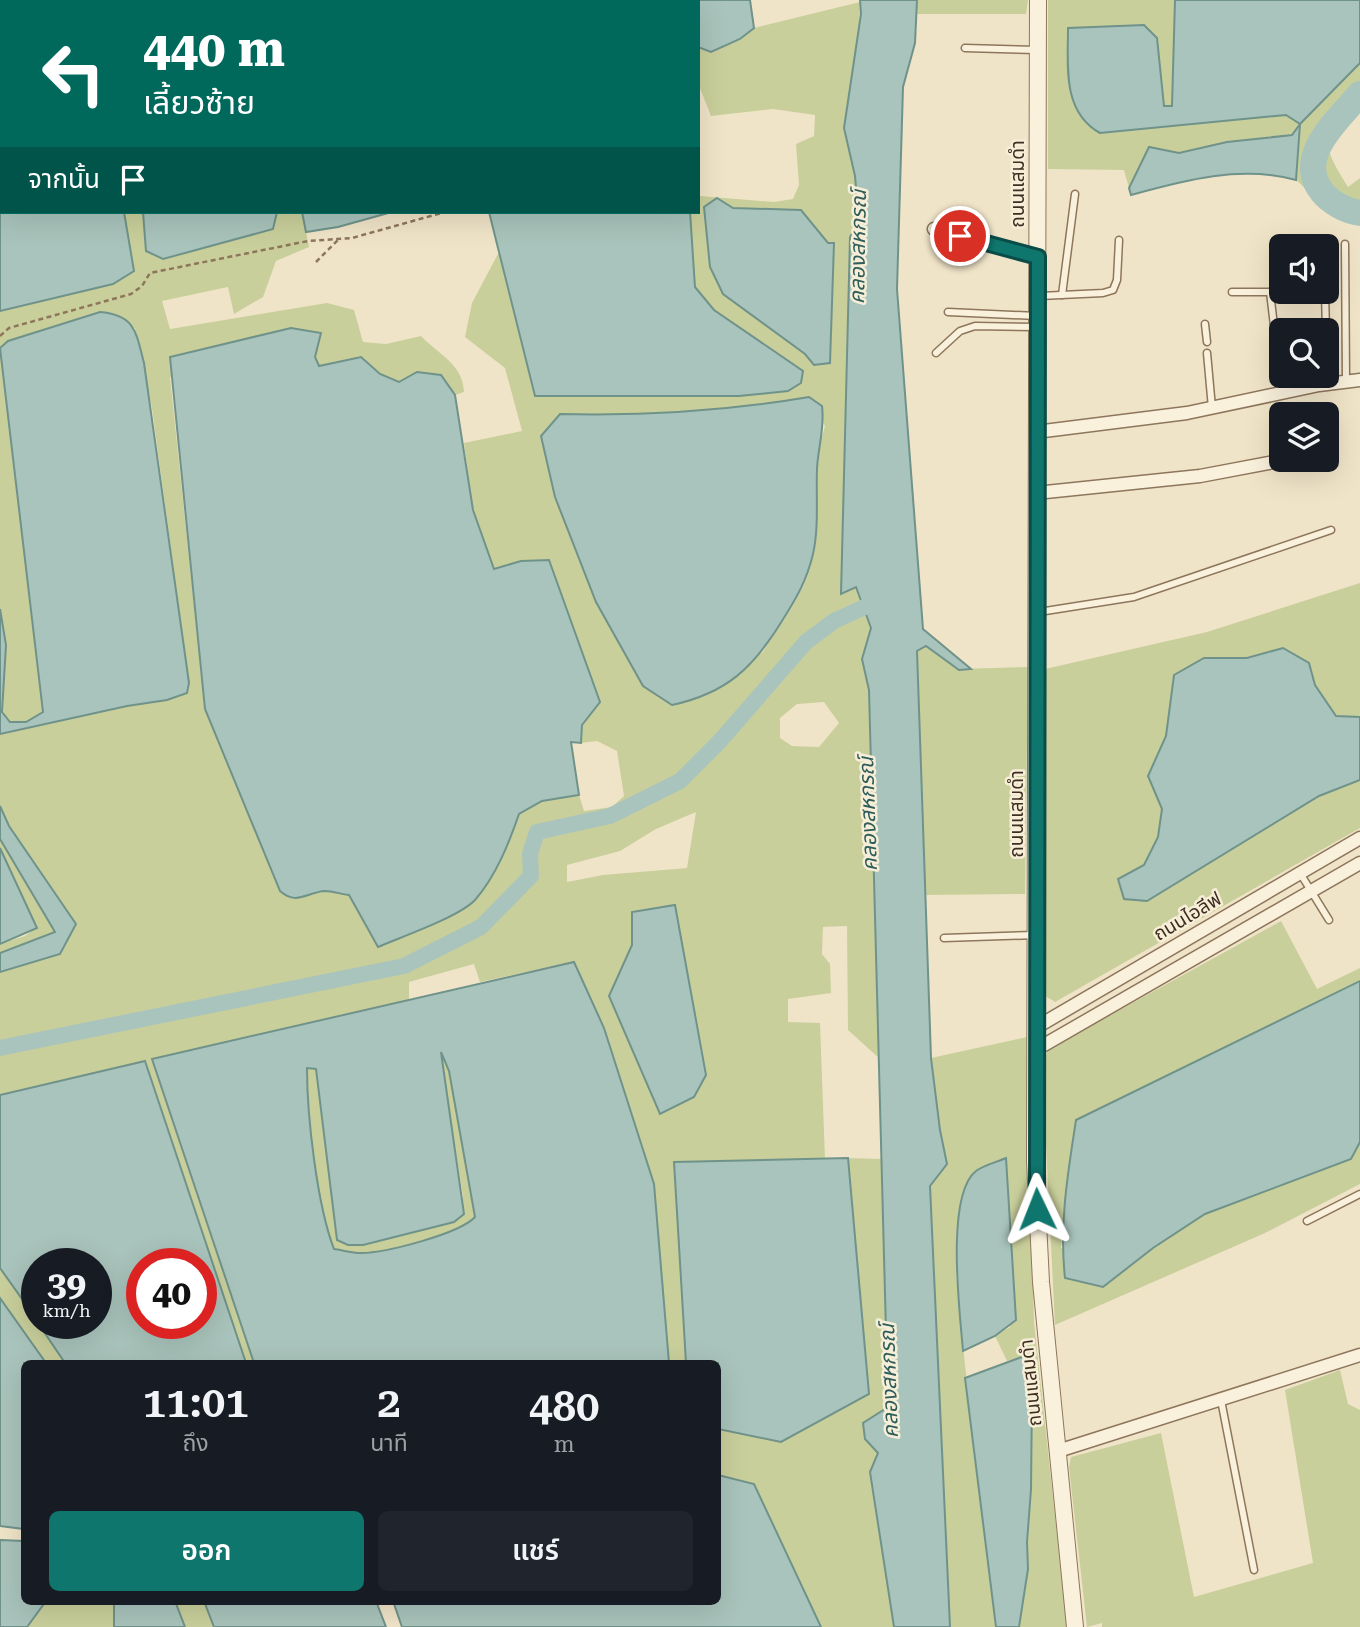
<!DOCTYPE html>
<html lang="th">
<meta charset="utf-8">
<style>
:root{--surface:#171b24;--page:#20242c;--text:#f1f3f6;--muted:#9ea1a6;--accent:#0f766e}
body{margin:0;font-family:"Roboto Serif","Noto Sans Thai",serif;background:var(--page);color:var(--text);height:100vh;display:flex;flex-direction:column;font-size:26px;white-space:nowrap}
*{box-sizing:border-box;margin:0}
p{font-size:23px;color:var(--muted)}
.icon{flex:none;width:38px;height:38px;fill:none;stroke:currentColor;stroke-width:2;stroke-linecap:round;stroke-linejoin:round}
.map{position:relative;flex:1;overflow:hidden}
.panel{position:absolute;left:21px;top:1360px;width:700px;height:245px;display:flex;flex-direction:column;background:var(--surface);border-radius:10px;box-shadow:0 7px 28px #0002}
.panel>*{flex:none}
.top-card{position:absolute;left:0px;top:0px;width:700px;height:214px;box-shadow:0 7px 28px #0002;background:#00695c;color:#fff;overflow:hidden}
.fabs{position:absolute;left:1269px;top:234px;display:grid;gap:14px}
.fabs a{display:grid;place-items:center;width:70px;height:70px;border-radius:10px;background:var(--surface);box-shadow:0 7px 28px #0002;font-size:35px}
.speed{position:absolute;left:21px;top:1248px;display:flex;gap:14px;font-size:35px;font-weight:700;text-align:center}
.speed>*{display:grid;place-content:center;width:91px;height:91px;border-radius:50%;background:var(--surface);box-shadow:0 7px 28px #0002;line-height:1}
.speed small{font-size:18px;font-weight:400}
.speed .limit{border:10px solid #d22;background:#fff;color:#111}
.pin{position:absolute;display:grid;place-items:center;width:60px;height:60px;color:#fff;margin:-30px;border:4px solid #fff;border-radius:50%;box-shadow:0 2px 7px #0007}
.me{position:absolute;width:77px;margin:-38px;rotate:358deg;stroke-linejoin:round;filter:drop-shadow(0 0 5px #0008)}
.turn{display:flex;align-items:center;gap:24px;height:147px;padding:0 28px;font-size:32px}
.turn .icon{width:91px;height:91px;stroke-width:2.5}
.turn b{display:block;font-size:49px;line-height:60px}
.then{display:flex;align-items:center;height:66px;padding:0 28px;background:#0003;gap:14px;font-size:26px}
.eta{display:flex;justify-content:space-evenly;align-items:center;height:119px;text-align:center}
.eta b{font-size:42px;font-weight:600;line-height:49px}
.button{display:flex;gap:14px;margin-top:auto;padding:14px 28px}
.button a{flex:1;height:80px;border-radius:10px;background:var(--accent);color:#fff;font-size:28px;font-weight:600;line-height:80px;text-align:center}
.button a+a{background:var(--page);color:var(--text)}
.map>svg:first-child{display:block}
.green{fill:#c9cf9b;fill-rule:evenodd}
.water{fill:#a9c4bc;stroke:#6f938a;stroke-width:2;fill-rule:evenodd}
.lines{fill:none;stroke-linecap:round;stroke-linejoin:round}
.canal{stroke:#a9c4bc;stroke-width:16}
.river{stroke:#a9c4bc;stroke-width:26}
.service-casing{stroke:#8d765c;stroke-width:9}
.minor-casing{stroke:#8d765c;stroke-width:15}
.tertiary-casing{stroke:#8d765c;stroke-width:18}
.path{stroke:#8d765c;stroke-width:2.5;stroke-dasharray:5 3.5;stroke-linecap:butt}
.service{stroke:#faf1dc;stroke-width:6}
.minor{stroke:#faf1dc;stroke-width:12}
.tertiary{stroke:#faf1dc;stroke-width:16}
.route-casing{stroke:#0a4d48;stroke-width:18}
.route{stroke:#0f766e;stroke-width:12}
.labels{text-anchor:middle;stroke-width:5;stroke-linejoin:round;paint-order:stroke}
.street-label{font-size:19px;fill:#3d2e20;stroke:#f7eed8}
.water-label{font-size:21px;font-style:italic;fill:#2f5d5a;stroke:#f7eed8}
</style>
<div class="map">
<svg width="1360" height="1627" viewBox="0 0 1360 1627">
<rect width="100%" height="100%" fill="#f0e4c8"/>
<g class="green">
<path d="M 917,0 L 1028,0 L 1026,14 L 917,14 Z"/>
<path d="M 1048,0 L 1175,0 L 1173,106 L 1164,107 L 1157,38 L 1100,133 L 1287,115 L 1300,123 L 1360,63 L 1360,104 C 1324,145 1318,138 1348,187 L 1360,178 L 1360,221 L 1329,210 L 1296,180 L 1300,125 L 1292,134 L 1227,142 L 1179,153 L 1149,147 L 1129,188 L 1124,170 L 1048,169 Z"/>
<path d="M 860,2 L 855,176 L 859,223 L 850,237 L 841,593 L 856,587 L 871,628 L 862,659 L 869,690 L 880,1059 L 848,1030 L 847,926 L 823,927 L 822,954 L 830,964 L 831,993 L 788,999 L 788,1022 L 820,1023 L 825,1159 L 674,1162 L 686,1363 L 669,1363 L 654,1184 L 574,962 L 480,982 L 474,964 L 409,982 L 409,1002 L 152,1059 L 254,1363 L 246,1363 L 145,1061 L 0,1095 L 0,972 L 60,954 L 76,924 L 9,826 L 0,806 L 0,734 L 127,706 L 167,700 L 189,683 L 152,408 L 135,328 L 8,341 L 0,348 L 0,310 L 134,271 L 124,212 L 143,212 L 146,251 L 273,229 L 277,212 L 302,212 L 309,247 L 276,261 L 263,297 L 234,314 L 228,287 L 162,301 L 170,329 L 327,303 L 354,310 L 363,342 L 386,344 L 421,336 C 439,355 463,364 464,392 L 455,395 L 441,375 L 417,372 L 400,382 L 380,374 L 361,357 L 318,367 L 315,357 L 291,328 L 254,337 L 170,377 L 205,709 L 280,891 C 297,906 307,892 325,891 C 333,891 341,894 349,895 L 378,946 C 404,936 453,920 473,902 C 492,885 511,838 519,814 L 542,801 L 579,795 L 584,811 L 612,807 L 624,796 L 617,751 L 597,741 L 581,743 L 582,725 L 521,561 L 494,569 L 473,510 L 464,443 L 522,431 L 505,368 L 465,337 L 472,303 L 500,250 L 535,396 L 739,396 L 803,371 L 714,310 L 695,287 L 690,212 L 698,212 L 700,196 L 774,202 L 793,199 L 799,185 L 796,144 L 814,136 L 815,115 L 773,109 L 711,116 L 698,83 L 698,47 L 711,52 L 740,40 L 754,28 ZM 718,198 L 733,208 L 801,210 L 828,243 L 834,244 L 830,363 L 814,365 L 805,354 ZM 809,397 L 825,426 C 812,467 821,510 814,551 C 808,590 783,621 762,653 L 560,414 C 643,416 727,411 809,397 ZM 824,702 L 839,723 L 819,747 L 792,746 L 780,738 L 780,718 L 797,704 ZM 696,812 L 687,868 L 603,875 L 567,882 L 567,865 L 620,851 L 656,829 ZM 632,912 L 660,1114 L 610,996 L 632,945 Z"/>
<path d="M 0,350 L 44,713 L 26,722 L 10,722 L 2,712 L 6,645 L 0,609 Z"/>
<path d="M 1360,583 L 1360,717 L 1336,716 L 1315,685 L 1309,663 L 1283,648 L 1247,658 L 1204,658 L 1174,675 L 1166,736 L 1149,776 L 1162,809 L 1158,837 L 1144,865 L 1118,879 L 1147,901 L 1319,796 L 1360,780 L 1360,828 L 1055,1002 L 1042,994 L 1045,669 L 1207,632 Z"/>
<path d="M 926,646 L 959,669 L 1028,667 L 1025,894 L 925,895 L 917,651 Z"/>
<path d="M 0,839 L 55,932 L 0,953 L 0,944 L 25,936 L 36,928 L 0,848 Z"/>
<path d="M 1281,921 L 1317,989 L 1360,968 L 1360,981 L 1076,1120 L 1061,1248 L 1153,1248 L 1205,1214 L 1351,1159 L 1360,1142 L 1360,1184 L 1265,1233 L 1055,1325 L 1042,1063 L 1049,1049 Z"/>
<path d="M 1027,1037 L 1034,1322 L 1067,1627 L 1019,1627 L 1028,1569 L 1027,1542 L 1031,1489 L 1027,1355 L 1007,1361 L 995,1336 L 1010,1327 L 956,1273 C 966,1391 983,1509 996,1627 L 950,1627 L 930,1186 L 947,1163 L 940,1130 L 931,1058 Z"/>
<path d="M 439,1049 L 449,1071 L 475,1217 C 459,1234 385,1253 361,1253 C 352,1253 342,1250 334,1249 C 316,1199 308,1121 307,1068 L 316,1069 L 348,1245 L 363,1245 L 454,1222 L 463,1196 Z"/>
<path d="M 848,1158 L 882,1159 L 888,1407 L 865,1439 L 878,1453 L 870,1472 L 894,1627 L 821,1627 L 754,1484 L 718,1475 L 718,1429 L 781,1442 L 869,1394 Z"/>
<path d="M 0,1268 L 65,1363 L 46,1363 L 0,1298 Z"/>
<path d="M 1340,1370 L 1348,1404 L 1360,1410 L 1360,1627 L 1102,1627 L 1102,1623 L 1087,1627 L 1069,1467 L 1071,1457 L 1161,1433 L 1194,1597 L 1313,1563 L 1285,1390 Z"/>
<path d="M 46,1601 L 114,1601 L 114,1627 L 27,1627 Z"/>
<path d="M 175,1601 L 204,1601 L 214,1627 L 185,1627 Z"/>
</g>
<g class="water">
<path d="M 0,0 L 110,0 L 2,2 L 2,212 L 124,212 L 134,271 L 113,284 L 0,311 Z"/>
<path d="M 657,0 L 750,0 L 754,28 L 740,39 L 711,52 L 698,47 L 698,2 Z"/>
<path d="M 860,0 L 917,0 L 915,43 L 903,87 L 897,289 L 923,629 L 971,669 L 959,670 L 926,646 L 917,651 L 931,1058 L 940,1130 L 947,1164 L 930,1186 L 950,1627 L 894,1627 L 870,1472 L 878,1453 L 865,1439 L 863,1423 L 888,1407 L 869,690 L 862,659 L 871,628 L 856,587 L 841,594 L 850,237 L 859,222 L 855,176 L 844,128 L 861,14 Z"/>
<path d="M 1175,0 L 1360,0 L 1360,63 L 1300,124 L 1296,180 C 1241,165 1185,180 1131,195 L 1129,188 L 1149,147 L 1179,153 L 1227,142 L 1292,135 L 1300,124 L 1286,115 L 1100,133 C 1062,112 1068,66 1068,28 L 1144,25 L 1157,38 L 1164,106 L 1172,106 Z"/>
<path d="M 717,198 L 733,208 L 801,210 L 828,243 L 834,243 L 830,363 L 814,365 L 805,354 L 723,294 L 710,267 L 704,207 Z"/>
<path d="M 143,212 L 277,212 L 273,229 L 163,259 L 146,251 Z"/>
<path d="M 302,212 L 392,212 L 338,227 L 306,232 Z"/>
<path d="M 489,212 L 690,212 L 695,287 L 714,310 L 803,371 L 801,383 L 788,391 L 739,396 L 535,396 Z"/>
<path d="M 100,312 C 136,315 136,333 144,363 L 189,683 L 187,693 L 167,700 L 127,706 L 0,734 L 0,609 L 6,645 L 2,712 L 10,722 L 26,722 L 43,712 L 0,348 L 8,341 Z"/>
<path d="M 291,328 L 321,333 L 315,357 L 319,366 L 361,357 L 380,374 L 399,382 L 417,372 L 441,375 L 455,395 L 473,510 L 494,569 L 521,561 L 549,560 L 600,702 L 582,725 L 581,743 L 571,742 L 579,795 L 542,801 L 519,814 C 509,843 496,876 475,900 C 459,917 401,937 378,947 L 349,895 C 341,894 332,891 325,891 C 307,892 297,906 280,891 L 205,709 L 170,357 Z"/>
<path d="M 809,397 L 822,406 C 825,428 818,447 817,469 C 816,496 819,528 813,554 C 807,580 796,599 782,621 C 753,668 727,693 672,705 L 643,686 L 596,602 L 555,497 L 541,436 L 560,414 C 643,416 727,411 809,397 Z"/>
<path d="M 1283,648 L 1309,663 L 1315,685 L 1336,716 L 1360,717 L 1360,780 L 1319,796 L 1147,901 L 1124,899 L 1118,879 L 1144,865 L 1158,837 L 1162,809 L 1148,776 L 1166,736 L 1174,675 L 1204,658 L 1247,658 Z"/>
<path d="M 0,806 L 9,826 L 76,924 L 60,954 L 0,972 L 0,953 L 55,932 L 0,839 Z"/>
<path d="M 0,848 L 37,928 L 0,944 Z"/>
<path d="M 675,905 L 706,1075 L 694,1097 L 660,1114 L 609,996 L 632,945 L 632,912 Z"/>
<path d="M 574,962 L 604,1028 L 654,1184 L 669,1363 L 254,1363 L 152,1059 ZM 441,1052 L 449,1071 L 475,1217 C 459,1234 385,1253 361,1253 C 352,1253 342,1250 334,1249 C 317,1205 307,1116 307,1068 L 316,1069 L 337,1240 L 348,1245 L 363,1245 L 454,1222 L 464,1214 Z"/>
<path d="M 1360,981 L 1360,1142 L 1351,1159 L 1205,1214 L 1153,1248 L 1103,1287 L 1065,1278 C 1059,1224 1068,1172 1076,1120 Z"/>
<path d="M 145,1061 L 246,1363 L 65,1363 L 38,1323 L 96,1323 L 96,1264 L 37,1264 L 37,1320 L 0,1268 L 0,1095 ZM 142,1264 L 201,1264 L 201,1323 L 142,1323 Z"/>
<path d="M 848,1158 L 869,1394 L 781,1442 L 718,1429 L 718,1363 L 686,1363 L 674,1162 Z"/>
<path d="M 1006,1158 L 1016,1320 L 995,1336 L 963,1351 C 960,1314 945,1195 976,1171 C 984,1165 997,1162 1006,1158 Z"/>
<path d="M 0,1298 L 46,1363 L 24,1363 L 24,1529 L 0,1526 Z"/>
<path d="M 1027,1355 L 1032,1394 L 1031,1489 L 1027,1542 L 1028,1569 L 1019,1627 L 996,1627 L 965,1378 Z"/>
<path d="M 718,1475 L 754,1484 L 821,1627 L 402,1627 L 393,1601 L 718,1601 Z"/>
<path d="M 0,1540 L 24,1541 L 24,1601 L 46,1601 L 27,1627 L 0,1627 Z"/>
<path d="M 114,1601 L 175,1601 L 185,1627 L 114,1627 Z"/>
<path d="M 204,1601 L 376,1601 L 386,1627 L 214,1627 Z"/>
</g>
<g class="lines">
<path class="canal" d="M 0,1048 L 404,966 L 481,927 L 531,876 L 530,854 L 537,832 L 610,816 L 680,781 L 720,741 L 806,642 L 834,621 L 882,599"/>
<path class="river" d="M 1360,94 C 1338,120 1294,157 1322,192 C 1331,203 1346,211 1360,213"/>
<g class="service-casing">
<g id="service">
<path d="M 965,48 L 1037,50"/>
<path d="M 1345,244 L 1346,381"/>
<path d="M 1232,292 L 1270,292 L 1282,393"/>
<path d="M 1270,292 L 1281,288"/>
<path d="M 1325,292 L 1326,331"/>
<path d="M 1062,295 L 1075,194"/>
<path d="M 1040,296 L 1103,293 L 1113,290 L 1117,280 L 1119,240"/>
<path d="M 948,312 L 1037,316"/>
<path d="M 1205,324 L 1207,342"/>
<path d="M 1326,341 L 1328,384"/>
<path d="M 936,353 L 960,331 L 975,326 L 1035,327"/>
<path d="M 1207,353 L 1212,408"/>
<path d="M 1039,612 L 1134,597 L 1331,530"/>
<path d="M 1300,873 L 1329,920"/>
<path d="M 944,938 L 1035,935"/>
<path d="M 1307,1221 L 1360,1194"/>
<path d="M 1221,1400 L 1254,1570"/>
</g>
</g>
<g class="minor-casing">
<g id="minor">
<path d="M 934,229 L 1038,257"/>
<path d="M 1036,432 L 1187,413 L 1319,385 L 1360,380"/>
<path d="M 1036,493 L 1200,476 L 1284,460"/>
<path d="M 1035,1028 L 1360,838"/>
<path d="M 1037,1049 L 1360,863"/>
<path d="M 1058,1451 L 1360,1355"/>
</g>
</g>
<g class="tertiary-casing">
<path id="tertiary" d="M 1038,0 L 1035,1161 L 1041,1282 L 1075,1627"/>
</g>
<g class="path">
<path d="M 554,0 L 555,2"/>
<path d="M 316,262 L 338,240"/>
<path d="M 0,336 L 9,328 L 131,294 L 142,286 L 150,273 L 308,241 L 352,238 L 445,212"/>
</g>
<use href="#service" class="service"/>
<use href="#minor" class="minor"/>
<use href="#tertiary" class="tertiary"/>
</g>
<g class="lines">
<g class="route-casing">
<path id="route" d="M 960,236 L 1038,257 L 1037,1209"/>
</g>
<use href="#route" class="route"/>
</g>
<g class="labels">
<g class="street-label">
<text transform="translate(1017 184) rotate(-90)" y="7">ถนนแสมดำ</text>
<text transform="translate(1016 814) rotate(-90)" y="7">ถนนแสมดำ</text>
<text transform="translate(1187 916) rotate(-31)" y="7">ถนนไอลีฟ</text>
<text transform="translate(1030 1383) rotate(-96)" y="7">ถนนแสมดำ</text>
</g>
<g class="water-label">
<text transform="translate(858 247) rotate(-89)" y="7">คลองสหกรณ์</text>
<text transform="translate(868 814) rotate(-92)" y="7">คลองสหกรณ์</text>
<text transform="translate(889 1381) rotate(-92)" y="7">คลองสหกรณ์</text>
</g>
</g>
</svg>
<div class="fabs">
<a><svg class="icon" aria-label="sound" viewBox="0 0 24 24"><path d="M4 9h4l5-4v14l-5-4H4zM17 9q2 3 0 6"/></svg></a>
<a><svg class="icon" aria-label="search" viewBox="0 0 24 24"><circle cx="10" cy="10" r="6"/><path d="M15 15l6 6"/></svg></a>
<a><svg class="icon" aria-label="layers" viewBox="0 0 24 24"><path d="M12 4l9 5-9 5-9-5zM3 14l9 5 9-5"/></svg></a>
</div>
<div class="speed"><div>39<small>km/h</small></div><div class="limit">40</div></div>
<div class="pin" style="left:960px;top:236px;background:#d93025"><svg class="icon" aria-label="arrive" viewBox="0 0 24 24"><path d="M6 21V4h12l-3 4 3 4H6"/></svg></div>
<svg class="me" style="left:1037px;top:1209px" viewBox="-20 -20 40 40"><path d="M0-17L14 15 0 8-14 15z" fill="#0f766e" stroke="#fff" stroke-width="4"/></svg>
<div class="top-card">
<div class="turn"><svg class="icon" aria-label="left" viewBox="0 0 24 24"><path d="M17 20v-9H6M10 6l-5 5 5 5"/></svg><div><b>440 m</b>เลี้ยวซ้าย</div></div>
<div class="then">จากนั้น<svg class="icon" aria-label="arrive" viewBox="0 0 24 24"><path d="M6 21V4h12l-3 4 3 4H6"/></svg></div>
</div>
<section class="panel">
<div class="eta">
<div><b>11:01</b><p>ถึง</p></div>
<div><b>2</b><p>นาที</p></div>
<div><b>480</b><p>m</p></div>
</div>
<div class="button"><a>ออก</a><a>แชร์</a></div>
</section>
</div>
